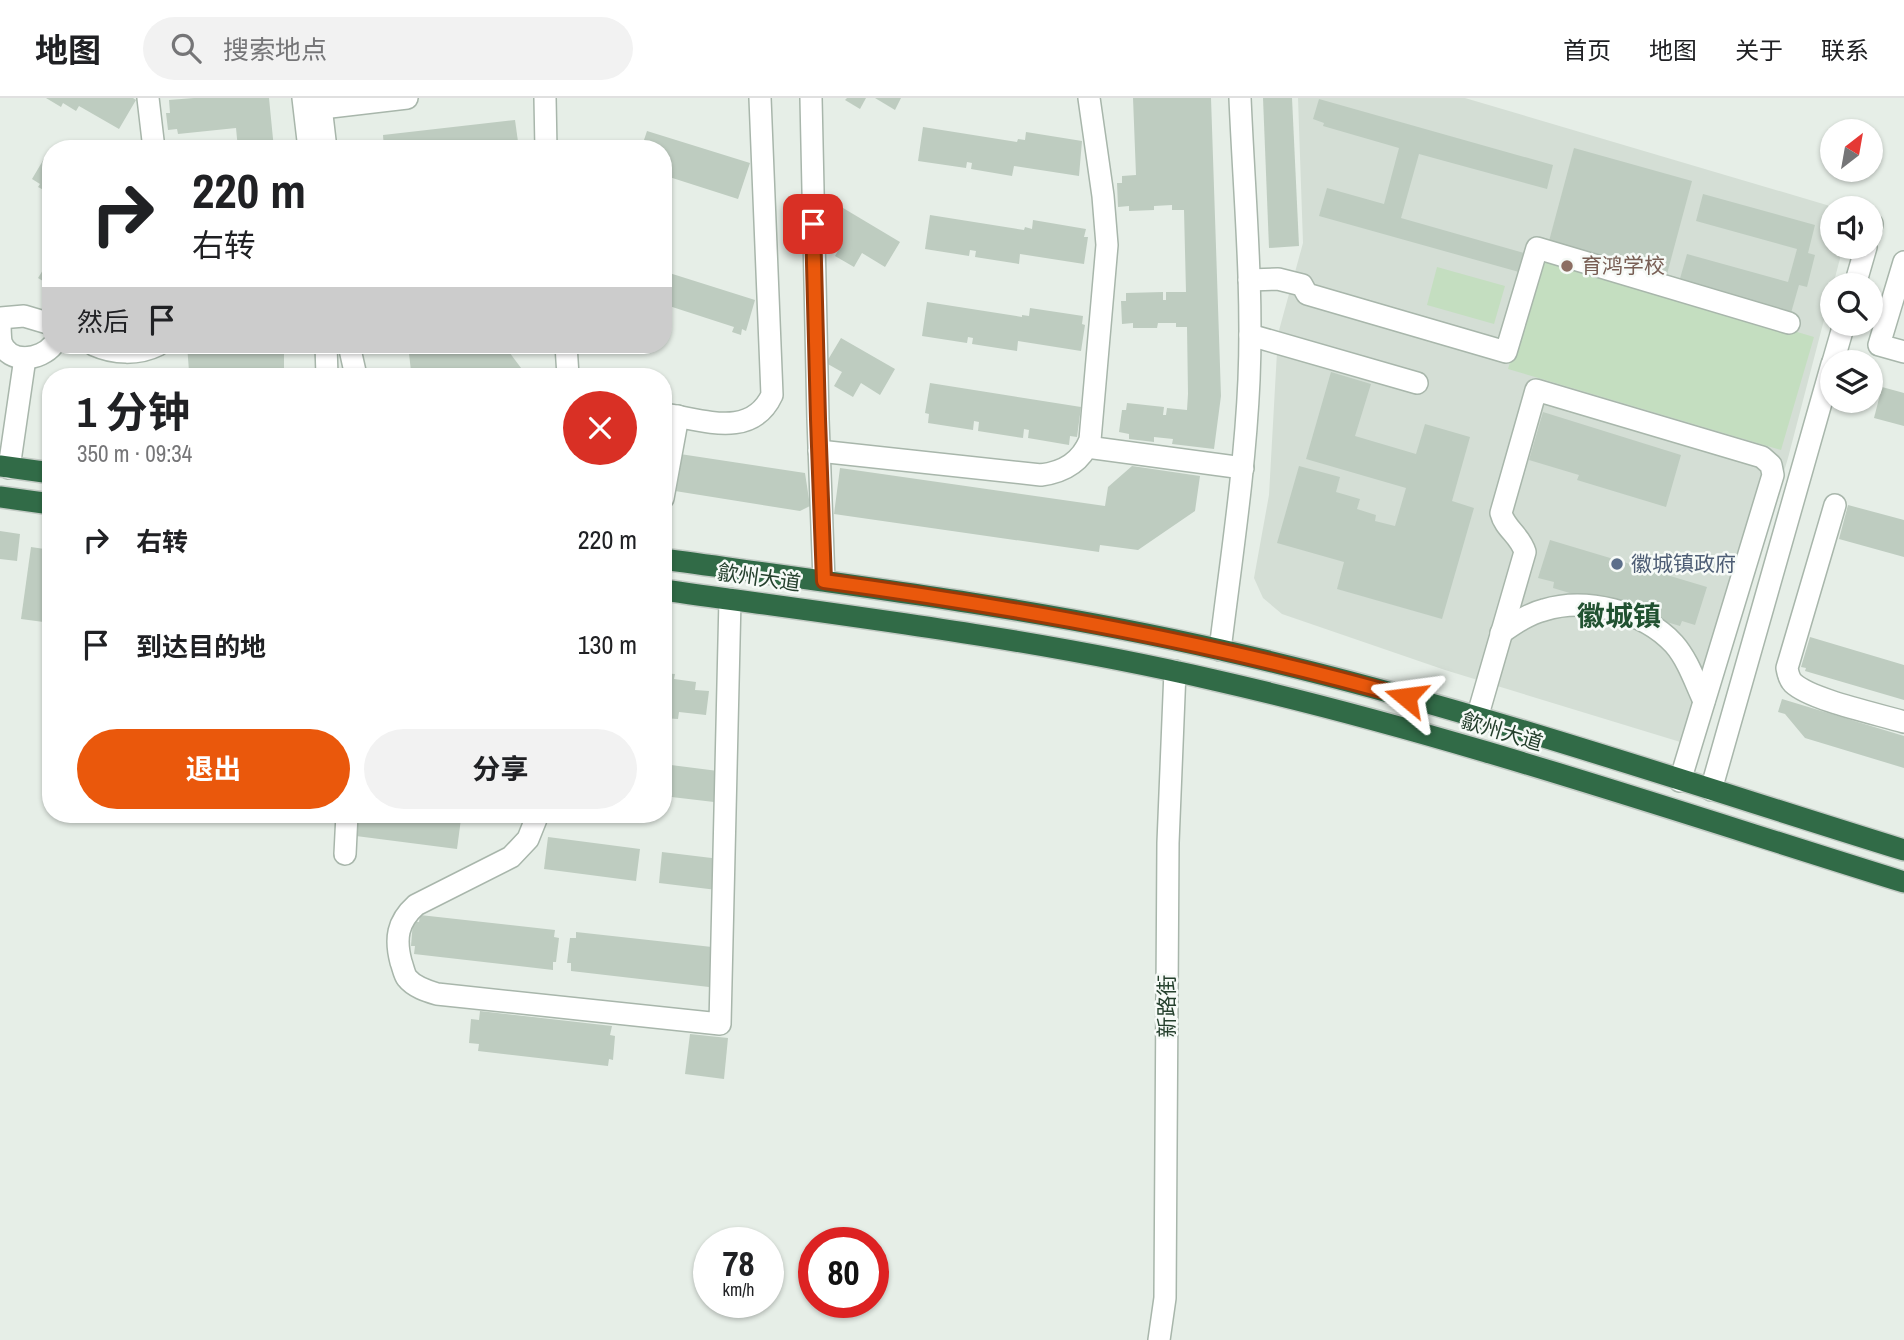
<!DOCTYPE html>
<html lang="zh">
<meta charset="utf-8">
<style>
:root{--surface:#fff;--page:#f2f2f2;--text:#202124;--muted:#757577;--line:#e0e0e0;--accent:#ea580c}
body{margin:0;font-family:"Archivo Narrow","Noto Sans SC",sans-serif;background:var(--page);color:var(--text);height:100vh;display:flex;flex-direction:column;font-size:26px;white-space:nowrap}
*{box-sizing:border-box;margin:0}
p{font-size:23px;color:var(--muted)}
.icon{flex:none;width:38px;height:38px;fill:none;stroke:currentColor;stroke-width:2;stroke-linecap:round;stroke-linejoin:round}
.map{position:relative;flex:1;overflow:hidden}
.details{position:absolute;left:42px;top:270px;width:630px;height:455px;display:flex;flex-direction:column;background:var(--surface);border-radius:28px;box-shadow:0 2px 5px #0004}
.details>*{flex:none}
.guide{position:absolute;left:42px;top:42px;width:630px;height:214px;border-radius:28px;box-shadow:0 2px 5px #0004;background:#fff;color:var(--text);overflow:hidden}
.needle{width:46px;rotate:31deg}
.controls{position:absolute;left:1820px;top:21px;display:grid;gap:14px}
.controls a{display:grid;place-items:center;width:63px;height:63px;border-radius:50%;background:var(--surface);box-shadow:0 2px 5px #0004;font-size:35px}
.speed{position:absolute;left:693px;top:1129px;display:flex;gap:14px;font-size:35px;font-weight:700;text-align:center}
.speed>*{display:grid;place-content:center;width:91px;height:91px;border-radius:50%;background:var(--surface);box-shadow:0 2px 5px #0004;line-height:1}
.speed small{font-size:18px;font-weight:400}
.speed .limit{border:10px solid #d22;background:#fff;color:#111}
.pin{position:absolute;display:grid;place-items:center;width:60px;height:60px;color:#fff;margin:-30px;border-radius:14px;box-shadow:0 4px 10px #0006}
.me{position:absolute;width:77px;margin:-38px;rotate:286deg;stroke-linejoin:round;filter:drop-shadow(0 0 5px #0008)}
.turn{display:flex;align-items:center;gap:24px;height:147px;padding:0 35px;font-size:32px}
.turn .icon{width:91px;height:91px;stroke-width:2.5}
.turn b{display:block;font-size:49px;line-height:60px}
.then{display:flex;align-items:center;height:66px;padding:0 35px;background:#0003;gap:14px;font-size:26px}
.round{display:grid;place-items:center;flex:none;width:74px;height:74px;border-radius:37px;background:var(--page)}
.headline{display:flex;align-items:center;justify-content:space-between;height:119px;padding:0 35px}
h1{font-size:42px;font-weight:700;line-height:52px}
.button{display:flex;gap:14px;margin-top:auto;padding:14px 35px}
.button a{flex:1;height:80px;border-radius:42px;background:var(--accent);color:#fff;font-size:28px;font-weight:700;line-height:80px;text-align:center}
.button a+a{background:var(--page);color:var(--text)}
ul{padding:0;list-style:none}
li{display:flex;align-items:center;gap:21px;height:105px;padding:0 35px}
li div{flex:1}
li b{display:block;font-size:26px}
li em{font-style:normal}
header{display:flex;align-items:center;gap:42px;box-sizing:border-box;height:98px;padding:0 35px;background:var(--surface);border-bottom:2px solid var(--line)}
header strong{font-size:33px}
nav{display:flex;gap:38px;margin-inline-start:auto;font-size:24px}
.search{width:490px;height:63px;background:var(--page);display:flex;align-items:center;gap:18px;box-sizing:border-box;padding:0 24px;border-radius:38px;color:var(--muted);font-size:26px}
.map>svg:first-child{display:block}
.built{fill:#d4ded5}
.green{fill:#c4dec0}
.building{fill:#beccc0}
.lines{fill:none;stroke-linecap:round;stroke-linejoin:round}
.minor-casing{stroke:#a8b6ab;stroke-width:24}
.highway-casing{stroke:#c2cac4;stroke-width:24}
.minor{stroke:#fff;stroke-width:21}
.highway{stroke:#316b47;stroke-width:21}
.route-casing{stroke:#983908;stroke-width:18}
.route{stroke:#ea580c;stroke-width:12}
.education-dot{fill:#8d6e63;stroke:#f6faf7;stroke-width:2.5}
.service-dot{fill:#5c6f8a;stroke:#f6faf7;stroke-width:2.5}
.labels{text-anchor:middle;stroke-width:5;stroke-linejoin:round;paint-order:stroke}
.education-label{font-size:21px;fill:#785e54;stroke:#f6faf7;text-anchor:start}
.service-label{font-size:21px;fill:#4e5e75;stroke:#f6faf7;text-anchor:start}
.street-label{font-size:21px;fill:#25402d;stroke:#f6faf7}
.district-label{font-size:28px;font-weight:bold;fill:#215231;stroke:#f6faf7}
</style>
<header>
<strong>地图</strong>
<div class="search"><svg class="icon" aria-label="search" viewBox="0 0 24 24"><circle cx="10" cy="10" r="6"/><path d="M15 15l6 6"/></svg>搜索地点</div>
<nav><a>首页</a><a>地图</a><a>关于</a><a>联系</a></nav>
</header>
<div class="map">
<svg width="1904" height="1242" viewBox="0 0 1904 1242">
<rect width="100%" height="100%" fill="#e6eee7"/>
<path class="built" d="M 1298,0 L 1465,0 L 1830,108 L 1832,112 L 1832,149 L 1843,149 L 1788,360 L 1700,650 L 1445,572 L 1282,516 L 1263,500 L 1254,480 L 1269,397 L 1278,236 L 1303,145 Z"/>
<g class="green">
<path d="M 1542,158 L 1814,239 L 1781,352 L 1508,271 Z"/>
<path d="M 1437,169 L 1505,188 L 1494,226 L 1427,207 Z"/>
</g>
<g class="building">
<path d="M 46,0 L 133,0 L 136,2 L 119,31 L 79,8 L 76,13 L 63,5 L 61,9 Z"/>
<path d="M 194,0 L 269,0 L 274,51 L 238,51 L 236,30 L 178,36 L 177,31 L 168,32 L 166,15 L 170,15 L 169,2 Z"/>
<path d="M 847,0 L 866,0 L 860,11 L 845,2 Z"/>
<path d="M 875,0 L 901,0 L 895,12 Z"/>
<path d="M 1133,0 L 1211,0 L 1221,298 L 1214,351 L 1172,346 L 1173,341 L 1154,339 L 1154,344 L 1129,341 L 1129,336 L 1119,334 L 1122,312 L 1126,312 L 1127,305 L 1164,309 L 1163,317 L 1166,317 L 1167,310 L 1187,312 L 1188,296 L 1187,229 L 1176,229 L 1176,225 L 1158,225 L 1157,230 L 1133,230 L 1133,225 L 1122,226 L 1121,203 L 1126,203 L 1126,195 L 1163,194 L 1163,202 L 1166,202 L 1166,194 L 1186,194 L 1184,112 L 1172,112 L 1172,107 L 1154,108 L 1154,112 L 1129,113 L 1129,108 L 1118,109 L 1117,85 L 1122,85 L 1122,78 L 1136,77 Z"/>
<path d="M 1263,0 L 1292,0 L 1299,148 L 1269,150 Z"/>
<path d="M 1319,1 L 1553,67 L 1547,91 L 1419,56 L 1401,120 L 1524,155 L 1519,174 L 1319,118 L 1327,90 L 1384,106 L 1399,50 L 1323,28 L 1324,25 L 1313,21 Z"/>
<path d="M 515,22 L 519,51 L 384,51 L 383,37 Z"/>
<path d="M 923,29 L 1017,44 L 1018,41 L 1025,42 L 1026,34 L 1082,43 L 1079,78 L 1014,68 L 1012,78 L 971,71 L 972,65 L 967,64 L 966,70 L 918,63 Z"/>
<path d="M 647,33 L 750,65 L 738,101 L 663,77 L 663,51 L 641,51 Z"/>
<path d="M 1574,50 L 1692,83 L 1667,176 L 1549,143 Z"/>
<path d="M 48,54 L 51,56 L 51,96 L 38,89 L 40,86 L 32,81 Z"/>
<path d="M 1703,96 L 1815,127 L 1808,155 L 1815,157 L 1807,189 L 1799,187 L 1791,215 L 1679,184 L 1687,156 L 1788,184 L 1797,151 L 1696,123 Z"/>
<path d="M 838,107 L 900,144 L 885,169 L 862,155 L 854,169 L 835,158 L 843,144 L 823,132 Z"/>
<path d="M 930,117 L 1024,132 L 1025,129 L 1032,131 L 1033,122 L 1086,131 L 1084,139 L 1088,139 L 1084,166 L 1020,156 L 1019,166 L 975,159 L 976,153 L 970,152 L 969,158 L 925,151 Z"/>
<path d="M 51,159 L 51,188 L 38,180 Z"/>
<path d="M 663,173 L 755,202 L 746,233 L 742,231 L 741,237 L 732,234 L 734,229 L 663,206 Z"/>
<path d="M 927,204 L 1022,219 L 1022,217 L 1029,218 L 1030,210 L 1083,218 L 1082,226 L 1085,227 L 1081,253 L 1018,243 L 1017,253 L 972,246 L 973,240 L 968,239 L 967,245 L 922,238 Z"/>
<path d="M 841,240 L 895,271 L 880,297 L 861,285 L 853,299 L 834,288 L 842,274 L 826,265 Z"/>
<path d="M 187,247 L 284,247 L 284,278 L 180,278 L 189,273 Z"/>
<path d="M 408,247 L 504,247 L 527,278 L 439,278 L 411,273 Z"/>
<path d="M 1331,274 L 1371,286 L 1355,338 L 1416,356 L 1425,326 L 1470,339 L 1452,403 L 1474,410 L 1442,521 L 1337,491 L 1344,464 L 1277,445 L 1299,368 L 1340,379 L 1336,394 L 1360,401 L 1357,411 L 1376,417 L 1375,423 L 1395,428 L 1406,390 L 1306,361 Z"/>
<path d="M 930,285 L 1081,309 L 1077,339 L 1070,338 L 1069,347 L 1028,340 L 1029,332 L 1024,331 L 1023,340 L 978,333 L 979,324 L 974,323 L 973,332 L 928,325 L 929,316 L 925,315 Z"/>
<path d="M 1882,289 L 1904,295 L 1904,328 L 1874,320 Z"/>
<path d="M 1543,314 L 1681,357 L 1666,409 L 1577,382 L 1579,377 L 1529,362 Z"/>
<path d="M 680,356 L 805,375 L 810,408 L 800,413 L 675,393 Z"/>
<path d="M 1132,368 L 1200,378 L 1195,413 L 1138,452 L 1100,447 L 1099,454 L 834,416 L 840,370 L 1105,408 L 1108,389 Z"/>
<path d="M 1848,407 L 1904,422 L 1904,459 L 1839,441 Z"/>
<path d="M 0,433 L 20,436 L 17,463 L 0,461 Z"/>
<path d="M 1550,442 L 1707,489 L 1695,527 L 1682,523 L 1680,528 L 1553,490 L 1554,484 L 1538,480 Z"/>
<path d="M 31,449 L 51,452 L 51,525 L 21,521 Z"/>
<path d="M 1810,539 L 1904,567 L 1904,602 L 1805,573 L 1806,570 L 1801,569 Z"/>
<path d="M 663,575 L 675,576 L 674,581 L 696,584 L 695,592 L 709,593 L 706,617 L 679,614 L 678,621 L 663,620 Z"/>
<path d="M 1782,601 L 1904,638 L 1904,670 L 1805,640 L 1785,616 L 1778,614 Z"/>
<path d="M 663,666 L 718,673 L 714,704 L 663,698 Z"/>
<path d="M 358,716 L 418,716 L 461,721 L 457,751 L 356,738 Z"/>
<path d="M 475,716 L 523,716 L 522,723 Z"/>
<path d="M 548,739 L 640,751 L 636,783 L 544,771 Z"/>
<path d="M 662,754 L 720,761 L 717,792 L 659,785 Z"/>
<path d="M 420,817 L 555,832 L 554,839 L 559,840 L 556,864 L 553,864 L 553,872 L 414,856 L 415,848 L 411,848 L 413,823 L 419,824 Z"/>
<path d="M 576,834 L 712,849 L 711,856 L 716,857 L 713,881 L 710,881 L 709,889 L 571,873 L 571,865 L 567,865 L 570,840 L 576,840 Z"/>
<path d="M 480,913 L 612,928 L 610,937 L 615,938 L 613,962 L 609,961 L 608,968 L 478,953 L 479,946 L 469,945 L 471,921 L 479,922 Z"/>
<path d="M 690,936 L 728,940 L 724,981 L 685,976 Z"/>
</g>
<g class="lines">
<g class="minor-casing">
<g id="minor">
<path d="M 148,0 L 154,51"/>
<path d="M 303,0 L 309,51"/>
<path d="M 320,0 L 326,51"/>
<path d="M 545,0 L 546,51"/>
<path d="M 811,0 L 818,321 L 824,483"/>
<path d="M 322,10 L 407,0"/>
<path d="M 1871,130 L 1872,126"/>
<path d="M 1904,164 L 1879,247 L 1904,254"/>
<path d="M 1249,182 L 1278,181 L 1302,187 L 1307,196 L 1506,254 L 1537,150 L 1789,225"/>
<path d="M 1855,187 L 1866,149"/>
<path d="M 0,220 L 24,218 L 51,226"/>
<path d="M 0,221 C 0,228 0,237 1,244 C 9,267 41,262 53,247"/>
<path d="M 1250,237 L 1417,285"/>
<path d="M 94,247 C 114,256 138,257 158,247"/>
<path d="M 326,247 L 327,278"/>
<path d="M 349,247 L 356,278"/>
<path d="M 566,247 L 568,278"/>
<path d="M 1833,264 L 1844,226"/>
<path d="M 663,316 C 702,321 751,342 772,297 L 760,0"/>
<path d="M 1087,349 L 1243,370"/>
<path d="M 819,353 L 1041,377 C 1064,374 1081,364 1090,342 L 1107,147 L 1103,98 L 1089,0"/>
<path d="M 9,370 L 25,260"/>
<path d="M 663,400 L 678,318"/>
<path d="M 1835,407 L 1787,570 C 1788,576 1789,581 1793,585 C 1811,602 1878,616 1904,624"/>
<path d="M 1501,535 C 1514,526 1528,516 1544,512 C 1585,499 1644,513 1674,546 C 1688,562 1695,584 1704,603"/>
<path d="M 1220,552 C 1231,462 1245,372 1249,282 C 1253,188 1244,94 1240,0"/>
<path d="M 1477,620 L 1525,454 C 1520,437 1505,431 1501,415 L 1536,292 L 1762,359 L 1771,367 L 1773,377 L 1680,683"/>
<path d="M 1711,692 L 1832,266"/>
<path d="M 538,716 L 528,741 L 511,759 L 416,807 C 397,824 395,841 401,864 C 403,869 404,876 407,880 C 414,889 427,893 437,896 L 720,926 L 730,501"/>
<path d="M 345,756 L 347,716"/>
<path d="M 1159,1242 L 1165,1200 L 1168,745 L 1175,573"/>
</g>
</g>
<g class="highway-casing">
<g id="highway">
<path d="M 0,368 L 51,375"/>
<path d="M 0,399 L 51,406"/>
<path d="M 663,461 C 850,487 1037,510 1221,552 C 1452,604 1678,682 1904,752"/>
<path d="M 663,492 C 848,518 1032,540 1214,582 C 1448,635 1675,713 1904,784"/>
</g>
</g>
<use href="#minor" class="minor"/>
<use href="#highway" class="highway"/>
</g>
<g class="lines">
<g class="route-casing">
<path id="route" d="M 813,126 L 818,321 L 824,483 C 1021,510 1215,545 1406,599"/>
</g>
<use href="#route" class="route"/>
</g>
<circle class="education-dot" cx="1567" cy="168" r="7"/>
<circle class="service-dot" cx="1617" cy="466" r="7"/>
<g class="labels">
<g class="education-label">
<text x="1581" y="175">育鸿学校</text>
</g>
<g class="service-label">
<text x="1631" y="473">徽城镇政府</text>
</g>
<g class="street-label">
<text transform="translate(759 480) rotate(8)" y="7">歙州大道</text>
<text transform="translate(1502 634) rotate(17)" y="7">歙州大道</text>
<text transform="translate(1167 908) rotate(-90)" y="7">新路街</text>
</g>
<g class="district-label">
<text x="1619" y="528">徽城镇</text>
</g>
</g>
</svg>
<div class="controls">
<a><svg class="needle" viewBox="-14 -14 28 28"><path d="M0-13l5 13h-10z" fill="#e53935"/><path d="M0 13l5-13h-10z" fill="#757577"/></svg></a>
<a><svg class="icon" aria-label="sound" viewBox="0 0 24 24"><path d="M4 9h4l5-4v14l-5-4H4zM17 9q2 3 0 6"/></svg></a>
<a><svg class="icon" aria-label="search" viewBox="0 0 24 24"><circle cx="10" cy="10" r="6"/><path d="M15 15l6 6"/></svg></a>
<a><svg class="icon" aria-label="layers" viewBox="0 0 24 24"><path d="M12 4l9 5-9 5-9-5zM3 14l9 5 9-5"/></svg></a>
</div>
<div class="speed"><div>78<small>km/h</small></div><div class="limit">80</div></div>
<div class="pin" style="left:813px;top:126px;background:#d93025"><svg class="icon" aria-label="arrive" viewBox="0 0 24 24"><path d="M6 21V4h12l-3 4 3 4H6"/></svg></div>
<svg class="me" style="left:1406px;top:599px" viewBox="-20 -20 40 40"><path d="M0-17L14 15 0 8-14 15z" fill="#ea580c" stroke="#fff" stroke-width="4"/></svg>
<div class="guide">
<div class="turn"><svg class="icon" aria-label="right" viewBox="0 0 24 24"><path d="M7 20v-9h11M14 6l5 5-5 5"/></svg><div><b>220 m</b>右转</div></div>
<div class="then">然后<svg class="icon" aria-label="arrive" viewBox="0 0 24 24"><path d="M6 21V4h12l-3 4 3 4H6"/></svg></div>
</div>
<section class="details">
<div class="headline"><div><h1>1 分钟</h1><p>350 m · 09:34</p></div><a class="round" style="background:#d93025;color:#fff"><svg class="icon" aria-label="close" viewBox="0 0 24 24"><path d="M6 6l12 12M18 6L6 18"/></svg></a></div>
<ul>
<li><svg class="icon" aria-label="right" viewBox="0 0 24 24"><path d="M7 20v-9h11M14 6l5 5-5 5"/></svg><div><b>右转</b></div><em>220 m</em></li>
<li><svg class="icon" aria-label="arrive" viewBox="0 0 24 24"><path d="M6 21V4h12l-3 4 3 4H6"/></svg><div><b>到达目的地</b></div><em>130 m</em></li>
</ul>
<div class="button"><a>退出</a><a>分享</a></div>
</section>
</div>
